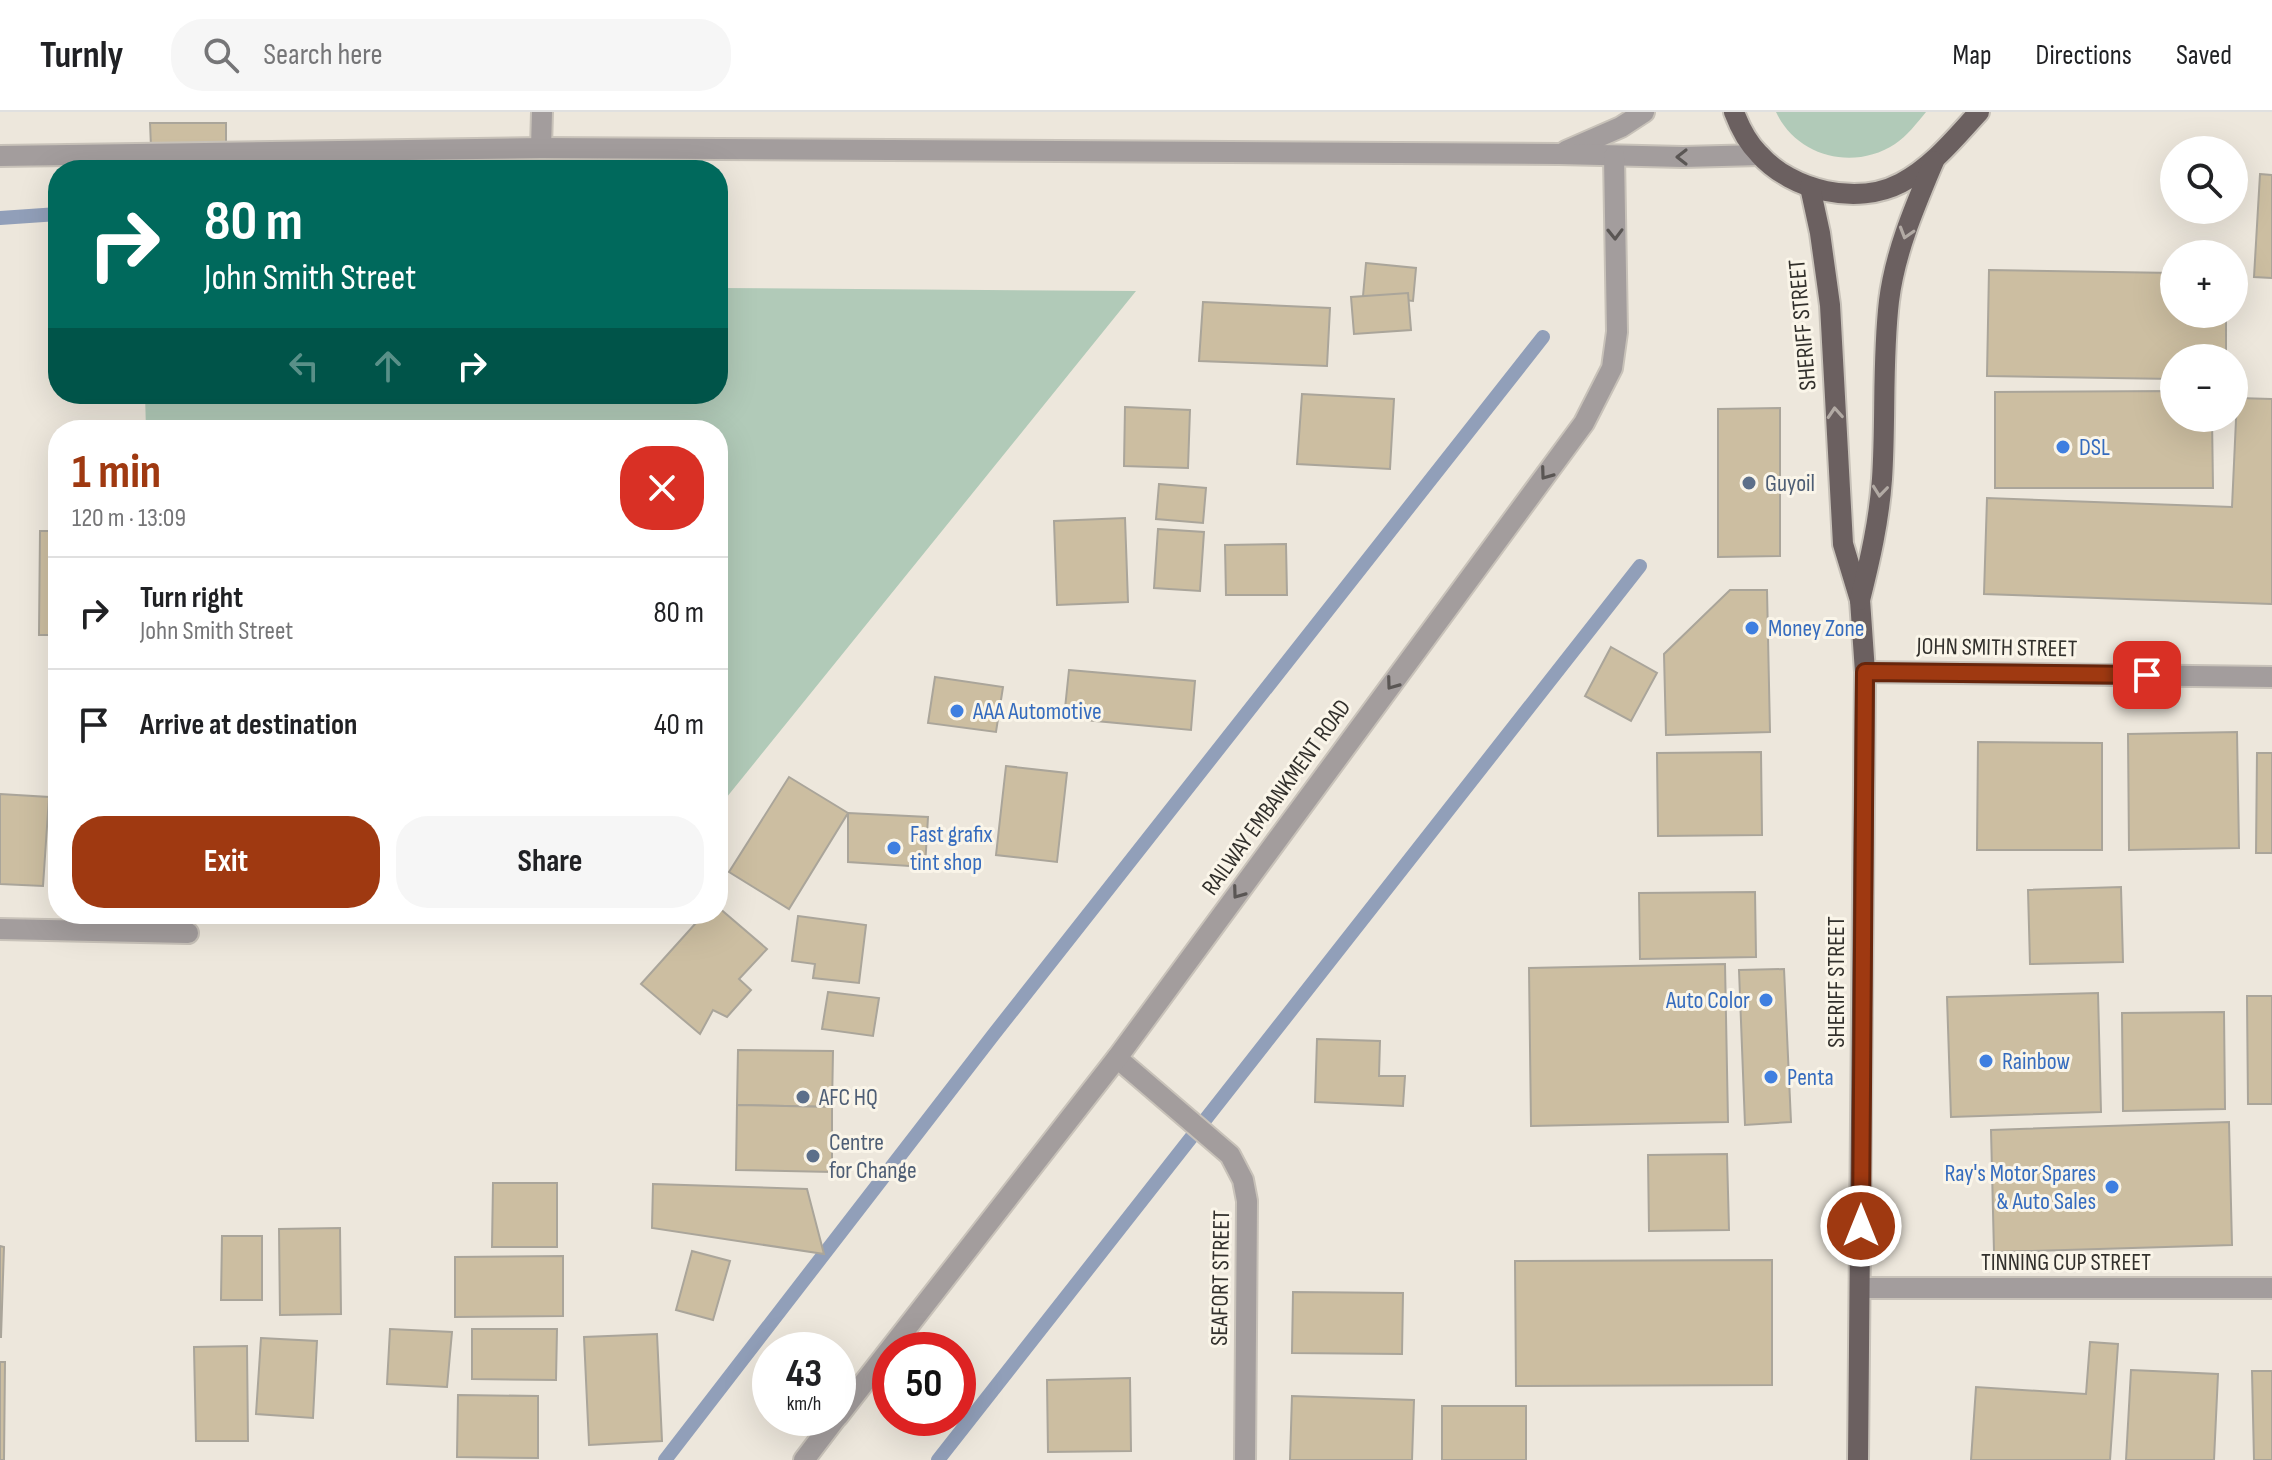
<!DOCTYPE html>
<meta charset="utf-8">
<style>
:root{--surface:#fff;--page:#f6f6f6;--text:#202124;--muted:#757577;--line:#e0e0e0;--accent:#9f3911}
body{margin:0;font-family:"Sofia Sans Condensed",sans-serif;background:var(--page);color:var(--text);height:100vh;display:flex;flex-direction:column;font-size:30px;white-space:nowrap}
*{box-sizing:border-box;margin:0}
p{font-size:26px;color:var(--muted)}
.icon{flex:none;width:44px;height:44px;fill:none;stroke:currentColor;stroke-width:2;stroke-linecap:round;stroke-linejoin:round}
.map{position:relative;flex:1;overflow:hidden}
.sheet{position:absolute;left:48px;top:308px;width:680px;height:504px;display:flex;flex-direction:column;background:var(--surface);border-radius:32px;box-shadow:0 8px 32px #0002}
.sheet>*{flex:none}
.top-card{position:absolute;left:48px;top:48px;width:680px;height:244px;border-radius:32px;box-shadow:0 8px 32px #0002;background:#00695c;color:#fff;overflow:hidden}
.fabs{position:absolute;left:2160px;top:24px;display:grid;gap:16px}
.fabs a{display:grid;place-items:center;width:88px;height:88px;border-radius:50%;background:var(--surface);box-shadow:0 8px 32px #0002;font-size:40px}
.speed{position:absolute;left:752px;top:1220px;display:flex;gap:16px;font-size:40px;font-weight:700;text-align:center}
.speed>*{display:grid;place-content:center;width:104px;height:104px;border-radius:50%;background:var(--surface);box-shadow:0 8px 32px #0002;line-height:1}
.speed small{font-size:20px;font-weight:400}
.speed .limit{border:12px solid #d22;background:#fff;color:#111}
.pin{position:absolute;display:grid;place-items:center;width:68px;height:68px;color:#fff;margin:-34px;border-radius:16px;box-shadow:0 4px 12px #0006}
.me{position:absolute;width:88px;margin:-44px;rotate:0deg;stroke-linejoin:round;filter:drop-shadow(0 0 6px #0008)}
.turn{display:flex;align-items:center;gap:28px;height:168px;padding:0 24px;font-size:36px}
.turn .icon{width:104px;height:104px;stroke-width:2.5}
.turn b{display:block;font-size:56px;line-height:68px}
.lanes{display:flex;align-items:center;height:76px;padding:0 24px;background:#0003;justify-content:center;gap:40px;direction:ltr}
.lanes .off{opacity:.35}
.round{display:grid;place-items:center;flex:none;width:84px;height:84px;border-radius:32px;background:var(--page)}
.head{display:flex;align-items:center;justify-content:space-between;height:136px;padding:0 24px}
h1{font-size:48px;font-weight:700;line-height:60px;color:var(--accent)}
.cta{display:flex;gap:16px;margin-top:auto;padding:16px 24px}
.cta a{flex:1;height:92px;border-radius:32px;background:var(--accent);color:#fff;font-size:32px;font-weight:700;line-height:92px;text-align:center}
.cta a+a{background:var(--page);color:var(--text)}
ul{padding:0;list-style:none}
li{display:flex;align-items:center;gap:24px;height:112px;padding:0 24px;border-top:2px solid var(--line)}
li div{flex:1}
li b{display:block;font-size:30px}
li em{font-style:normal}
header{display:flex;align-items:center;gap:48px;box-sizing:border-box;height:112px;padding:0 40px;background:var(--surface);border-bottom:2px solid var(--line)}
header strong{font-size:38px}
nav{display:flex;gap:44px;margin-inline-start:auto;font-size:28px}
.search{width:560px;height:72px;background:var(--page);display:flex;align-items:center;gap:20px;box-sizing:border-box;padding:0 28px;border-radius:32px;color:var(--muted);font-size:30px}
.map>svg:first-child{display:block}
.green{fill:#b1cab8}
.lines{fill:none;stroke-linecap:round;stroke-linejoin:round}
.stream{stroke:#919fb9;stroke-width:14}
.building{fill:#ccbea1;stroke:#aaa59a;stroke-width:2}
.minor-casing{stroke:#c8c2b9;stroke-width:24}
.major-casing{stroke:#c8c2b9;stroke-width:24}
.minor{stroke:#a39d9d;stroke-width:20}
.major{stroke:#6b6060;stroke-width:20}
.oneway{stroke:#5a5654}
.oneway2{stroke:#b2aaa4}
.route-casing{stroke:#67250b;stroke-width:20}
.route{stroke:#9f3911;stroke-width:14}
.shop-dot{fill:#3f7fe0;stroke:#faf5e9;stroke-width:3}
.service-dot{fill:#5c6f8a;stroke:#faf5e9;stroke-width:3}
.labels{text-anchor:middle;stroke-width:6;stroke-linejoin:round;paint-order:stroke}
.street-label{font-size:24px;fill:#32302c;stroke:#faf5e9}
.shop-label{font-size:24px;fill:#366cbe;stroke:#faf5e9;text-anchor:start}
.service-label{font-size:24px;fill:#4e5e75;stroke:#faf5e9;text-anchor:start}
</style>
<header>
<strong>Turnly</strong>
<div class="search"><svg class="icon" aria-label="search" viewBox="0 0 24 24"><circle cx="10" cy="10" r="6"/><path d="M15 15l6 6"/></svg>Search here</div>
<nav><a>Map</a><a>Directions</a><a>Saved</a></nav>
</header>
<div class="map">
<svg width="2272" height="1348" viewBox="0 0 2272 1348">
<rect width="100%" height="100%" fill="#ede7dc"/>
<g class="green">
<path d="M 1776,0 L 1926,0 C 1917,11 1907,24 1895,32 C 1854,59 1797,45 1776,0 Z"/>
<path d="M 718,176 L 1136,179 L 718,696 L 718,318 L 146,318 L 145,282 L 718,282 Z"/>
</g>
<g class="lines">
<g class="stream">
<path d="M 0,106 L 58,102"/>
<path d="M 665,1348 L 994,922 L 1543,225"/>
<path d="M 938,1348 L 1640,454"/>
</g>
</g>
<g class="building">
<path d="M 150,11 L 226,11 L 226,34 L 151,35 Z"/>
<path d="M 2260,62 L 2272,63 L 2272,166 L 2254,165 Z"/>
<path d="M 1366,151 L 1416,156 L 1413,189 L 1363,184 Z"/>
<path d="M 1989,158 L 2174,161 L 2174,202 L 2226,202 L 2226,246 L 2174,246 L 2174,267 L 1987,264 Z"/>
<path d="M 1408,181 L 1411,218 L 1354,222 L 1351,185 Z"/>
<path d="M 1203,190 L 1330,196 L 1327,254 L 1199,249 Z"/>
<path d="M 2174,279 L 2174,306 L 2212,306 L 2213,376 L 1995,376 L 1995,280 Z"/>
<path d="M 1302,282 L 1394,287 L 1390,357 L 1297,352 Z"/>
<path d="M 2237,286 L 2272,287 L 2272,492 L 1984,482 L 1987,386 L 2232,395 Z"/>
<path d="M 1125,295 L 1190,298 L 1188,356 L 1124,354 Z"/>
<path d="M 1780,296 L 1780,444 L 1718,445 L 1718,297 Z"/>
<path d="M 1159,372 L 1206,376 L 1203,411 L 1156,407 Z"/>
<path d="M 1125,406 L 1128,490 L 1057,493 L 1054,409 Z"/>
<path d="M 1158,417 L 1204,420 L 1200,479 L 1154,476 Z"/>
<path d="M 40,419 L 58,419 L 58,523 L 39,523 Z"/>
<path d="M 1286,432 L 1287,483 L 1226,483 L 1225,433 Z"/>
<path d="M 1730,478 L 1767,478 L 1770,620 L 1666,623 L 1664,542 Z"/>
<path d="M 1611,535 L 1657,561 L 1631,609 L 1585,584 Z"/>
<path d="M 1069,558 L 1195,569 L 1191,618 L 1064,606 Z"/>
<path d="M 935,565 L 1003,575 L 996,620 L 928,611 Z"/>
<path d="M 2237,620 L 2239,736 L 2129,738 L 2128,622 Z"/>
<path d="M 1978,630 L 2102,631 L 2102,738 L 1977,738 Z"/>
<path d="M 1761,640 L 1762,723 L 1658,724 L 1657,641 Z"/>
<path d="M 2257,641 L 2272,641 L 2272,741 L 2256,741 Z"/>
<path d="M 1006,654 L 1067,661 L 1057,750 L 996,743 Z"/>
<path d="M 789,665 L 848,701 L 789,797 L 729,760 Z"/>
<path d="M 0,682 L 49,685 L 43,774 L 0,772 Z"/>
<path d="M 848,701 L 928,705 L 925,755 L 848,750 Z"/>
<path d="M 2121,775 L 2123,850 L 2030,852 L 2028,778 Z"/>
<path d="M 1755,780 L 1756,845 L 1640,847 L 1639,781 Z"/>
<path d="M 718,795 L 767,837 L 739,867 L 751,878 L 727,905 L 713,898 L 700,922 L 641,872 L 704,802 L 718,802 Z"/>
<path d="M 798,804 L 866,813 L 859,871 L 813,866 L 815,852 L 792,849 Z"/>
<path d="M 1725,852 L 1728,1010 L 1531,1014 L 1529,856 Z"/>
<path d="M 1784,857 L 1791,1010 L 1745,1013 L 1739,858 Z"/>
<path d="M 828,880 L 879,886 L 873,924 L 822,917 Z"/>
<path d="M 2098,881 L 2101,1000 L 1951,1005 L 1947,885 Z"/>
<path d="M 2247,884 L 2272,884 L 2272,992 L 2248,992 Z"/>
<path d="M 2224,900 L 2225,997 L 2123,999 L 2122,901 Z"/>
<path d="M 1317,927 L 1380,929 L 1379,964 L 1405,964 L 1403,994 L 1315,990 Z"/>
<path d="M 738,938 L 833,939 L 832,995 L 737,993 Z"/>
<path d="M 737,993 L 832,995 L 832,1060 L 736,1058 Z"/>
<path d="M 2229,1010 L 2232,1133 L 1994,1140 L 1991,1018 Z"/>
<path d="M 1727,1042 L 1729,1118 L 1649,1119 L 1648,1043 Z"/>
<path d="M 493,1071 L 557,1071 L 557,1135 L 492,1135 Z"/>
<path d="M 653,1072 L 807,1077 L 824,1142 L 652,1116 Z"/>
<path d="M 340,1116 L 341,1202 L 280,1203 L 279,1117 Z"/>
<path d="M 222,1124 L 262,1124 L 262,1188 L 221,1188 Z"/>
<path d="M 0,1134 L 4,1135 L 1,1225 L 0,1225 Z"/>
<path d="M 692,1139 L 730,1149 L 713,1208 L 676,1198 Z"/>
<path d="M 563,1144 L 563,1204 L 455,1205 L 455,1145 Z"/>
<path d="M 1772,1148 L 1772,1273 L 1516,1274 L 1515,1149 Z"/>
<path d="M 1293,1180 L 1403,1181 L 1402,1242 L 1292,1241 Z"/>
<path d="M 390,1217 L 452,1220 L 447,1275 L 387,1272 Z"/>
<path d="M 472,1217 L 557,1217 L 556,1268 L 472,1267 Z"/>
<path d="M 657,1222 L 662,1329 L 589,1333 L 584,1225 Z"/>
<path d="M 261,1226 L 317,1229 L 313,1306 L 256,1302 Z"/>
<path d="M 2090,1230 L 2118,1232 L 2110,1348 L 1971,1348 L 1976,1275 L 2086,1282 Z"/>
<path d="M 247,1234 L 248,1329 L 196,1329 L 194,1235 Z"/>
<path d="M 0,1250 L 5,1250 L 4,1348 L 0,1348 Z"/>
<path d="M 2131,1258 L 2218,1262 L 2214,1348 L 2126,1348 Z"/>
<path d="M 2252,1259 L 2272,1259 L 2272,1348 L 2254,1348 Z"/>
<path d="M 1130,1266 L 1131,1339 L 1048,1340 L 1047,1268 Z"/>
<path d="M 458,1283 L 538,1284 L 538,1346 L 457,1345 Z"/>
<path d="M 1292,1284 L 1414,1288 L 1412,1348 L 1290,1348 Z"/>
<rect x="1442" y="1294" width="84" height="54"/>
</g>
<g class="lines">
<g class="minor-casing">
<g id="minor">
<path d="M 541,36 L 542,0"/>
<path d="M 1566,39 L 1621,15 L 1644,0"/>
<path d="M 0,44 L 541,36 L 1559,42 L 1683,45 L 1760,43"/>
<path d="M 1865,560 L 2272,565"/>
<path d="M 0,817 L 188,821"/>
<path d="M 1117,946 L 1230,1043 L 1243,1068 L 1247,1089 L 1245,1348"/>
<path d="M 1860,1176 L 2272,1176"/>
<path d="M 838,1304 L 1117,946 L 1584,311 L 1612,256 L 1617,220 L 1614,44"/>
<path d="M 804,1348 L 836,1306"/>
</g>
</g>
<g class="major-casing">
<g id="major">
<path d="M 1734,0 C 1740,16 1747,30 1759,42 C 1792,79 1857,94 1901,71 C 1933,54 1955,26 1979,0"/>
<path d="M 1810,75 L 1820,121 L 1830,193 L 1843,432 L 1860,488 L 1865,560 L 1858,1348"/>
<path d="M 1860,488 C 1870,448 1879,409 1882,367 C 1886,308 1882,248 1889,189 C 1895,140 1915,94 1934,49"/>
</g>
</g>
<use href="#minor" class="minor"/>
<use href="#major" class="major"/>
</g>
<defs><path id="oneway-chevron" d="M-2-3.5L2.5 0L-2 3.5" fill="none" stroke-width="1.6" stroke-linecap="round" stroke-linejoin="round" transform="scale(2)"/></defs>
<g class="oneway">
<use href="#oneway-chevron" transform="translate(1682 45) rotate(180)"/>
<use href="#oneway-chevron" transform="translate(1615 122) rotate(89)"/>
<use href="#oneway-chevron" transform="translate(1546 362) rotate(126)"/>
<use href="#oneway-chevron" transform="translate(1392 572) rotate(126)"/>
<use href="#oneway-chevron" transform="translate(1238 781) rotate(126)"/>
</g>
<g class="oneway2">
<use href="#oneway-chevron" transform="translate(1906 121) rotate(107)"/>
<use href="#oneway-chevron" transform="translate(1835 301) rotate(-94)"/>
<use href="#oneway-chevron" transform="translate(1880 379) rotate(96)"/>
</g>
<g class="lines">
<g class="route-casing">
<path id="route" d="M 1861,1114 L 1865,560 L 2147,563"/>
</g>
<use href="#route" class="route"/>
</g>
<g class="shop-dot">
<circle cx="2063" cy="335" r="8"/>
<circle cx="1752" cy="516" r="8"/>
<circle cx="957" cy="599" r="8"/>
<circle cx="894" cy="736" r="8"/>
<circle cx="1766" cy="888" r="8"/>
<circle cx="1986" cy="949" r="8"/>
<circle cx="1771" cy="965" r="8"/>
<circle cx="2112" cy="1075" r="8"/>
</g>
<g class="service-dot">
<circle cx="1749" cy="371" r="8"/>
<circle cx="803" cy="985" r="8"/>
<circle cx="813" cy="1044" r="8"/>
</g>
<g class="labels">
<g class="street-label">
<text transform="translate(1802 213) rotate(-95)" y="8">SHERIFF STREET</text>
<text transform="translate(1997 535) rotate(1)" y="8">JOHN SMITH STREET</text>
<text transform="translate(1276 685) rotate(-54)" y="8">RAILWAY EMBANKMENT ROAD</text>
<text transform="translate(1836 870) rotate(-90)" y="8">SHERIFF STREET</text>
<text x="2066" y="1158">TINNING CUP STREET</text>
<text transform="translate(1220 1166) rotate(-89)" y="8">SEAFORT STREET</text>
</g>
<g class="shop-label">
<text x="2079" y="343">DSL</text>
<text x="1768" y="524">Money Zone</text>
<text x="973" y="607">AAA Automotive</text>
<text x="910" y="730">Fast grafix<tspan x="910" dy="28">tint shop</tspan></text>
<text x="1750" y="896" text-anchor="end">Auto Color</text>
<text x="2002" y="957">Rainbow</text>
<text x="1787" y="973">Penta</text>
<text x="2096" y="1069" text-anchor="end">Ray's Motor Spares<tspan x="2096" dy="28">&amp; Auto Sales</tspan></text>
</g>
<g class="service-label">
<text x="1765" y="379">Guyoil</text>
<text x="819" y="993">AFC HQ</text>
<text x="829" y="1038">Centre<tspan x="829" dy="28">for Change</tspan></text>
</g>
</g>
</svg>
<div class="fabs">
<a><svg class="icon" aria-label="search" viewBox="0 0 24 24"><circle cx="10" cy="10" r="6"/><path d="M15 15l6 6"/></svg></a>
<a>+</a>
<a>−</a>
</div>
<div class="speed"><div>43<small>km/h</small></div><div class="limit">50</div></div>
<div class="pin" style="left:2147px;top:563px;background:#d93025"><svg class="icon" aria-label="arrive" viewBox="0 0 24 24"><path d="M6 21V4h12l-3 4 3 4H6"/></svg></div>
<svg class="me" style="left:1861px;top:1114px" viewBox="-20 -20 40 40"><circle r="17" fill="#9f3911" stroke="#fff" stroke-width="3"/><path d="M0-11L8 9 0 5-8 9z" fill="#fff"/></svg>
<div class="top-card">
<div class="turn"><svg class="icon" aria-label="right" viewBox="0 0 24 24"><path d="M7 20v-9h11M14 6l5 5-5 5"/></svg><div><b>80 m</b>John Smith Street</div></div>
<div class="lanes"><svg class="icon off" aria-label="left" viewBox="0 0 24 24"><path d="M17 20v-9H6M10 6l-5 5 5 5"/></svg><svg class="icon off" aria-label="ahead" viewBox="0 0 24 24"><path d="M12 20V5M6 11l6-6 6 6"/></svg><svg class="icon" aria-label="right" viewBox="0 0 24 24"><path d="M7 20v-9h11M14 6l5 5-5 5"/></svg></div>
</div>
<section class="sheet">
<div class="head"><div><h1>1 min</h1><p>120 m · 13:09</p></div><a class="round" style="background:#d93025;color:#fff"><svg class="icon" aria-label="close" viewBox="0 0 24 24"><path d="M6 6l12 12M18 6L6 18"/></svg></a></div>
<ul>
<li><svg class="icon" aria-label="right" viewBox="0 0 24 24"><path d="M7 20v-9h11M14 6l5 5-5 5"/></svg><div><b>Turn right</b><p>John Smith Street</p></div><em>80 m</em></li>
<li><svg class="icon" aria-label="arrive" viewBox="0 0 24 24"><path d="M6 21V4h12l-3 4 3 4H6"/></svg><div><b>Arrive at destination</b></div><em>40 m</em></li>
</ul>
<div class="cta"><a>Exit</a><a>Share</a></div>
</section>
</div>
